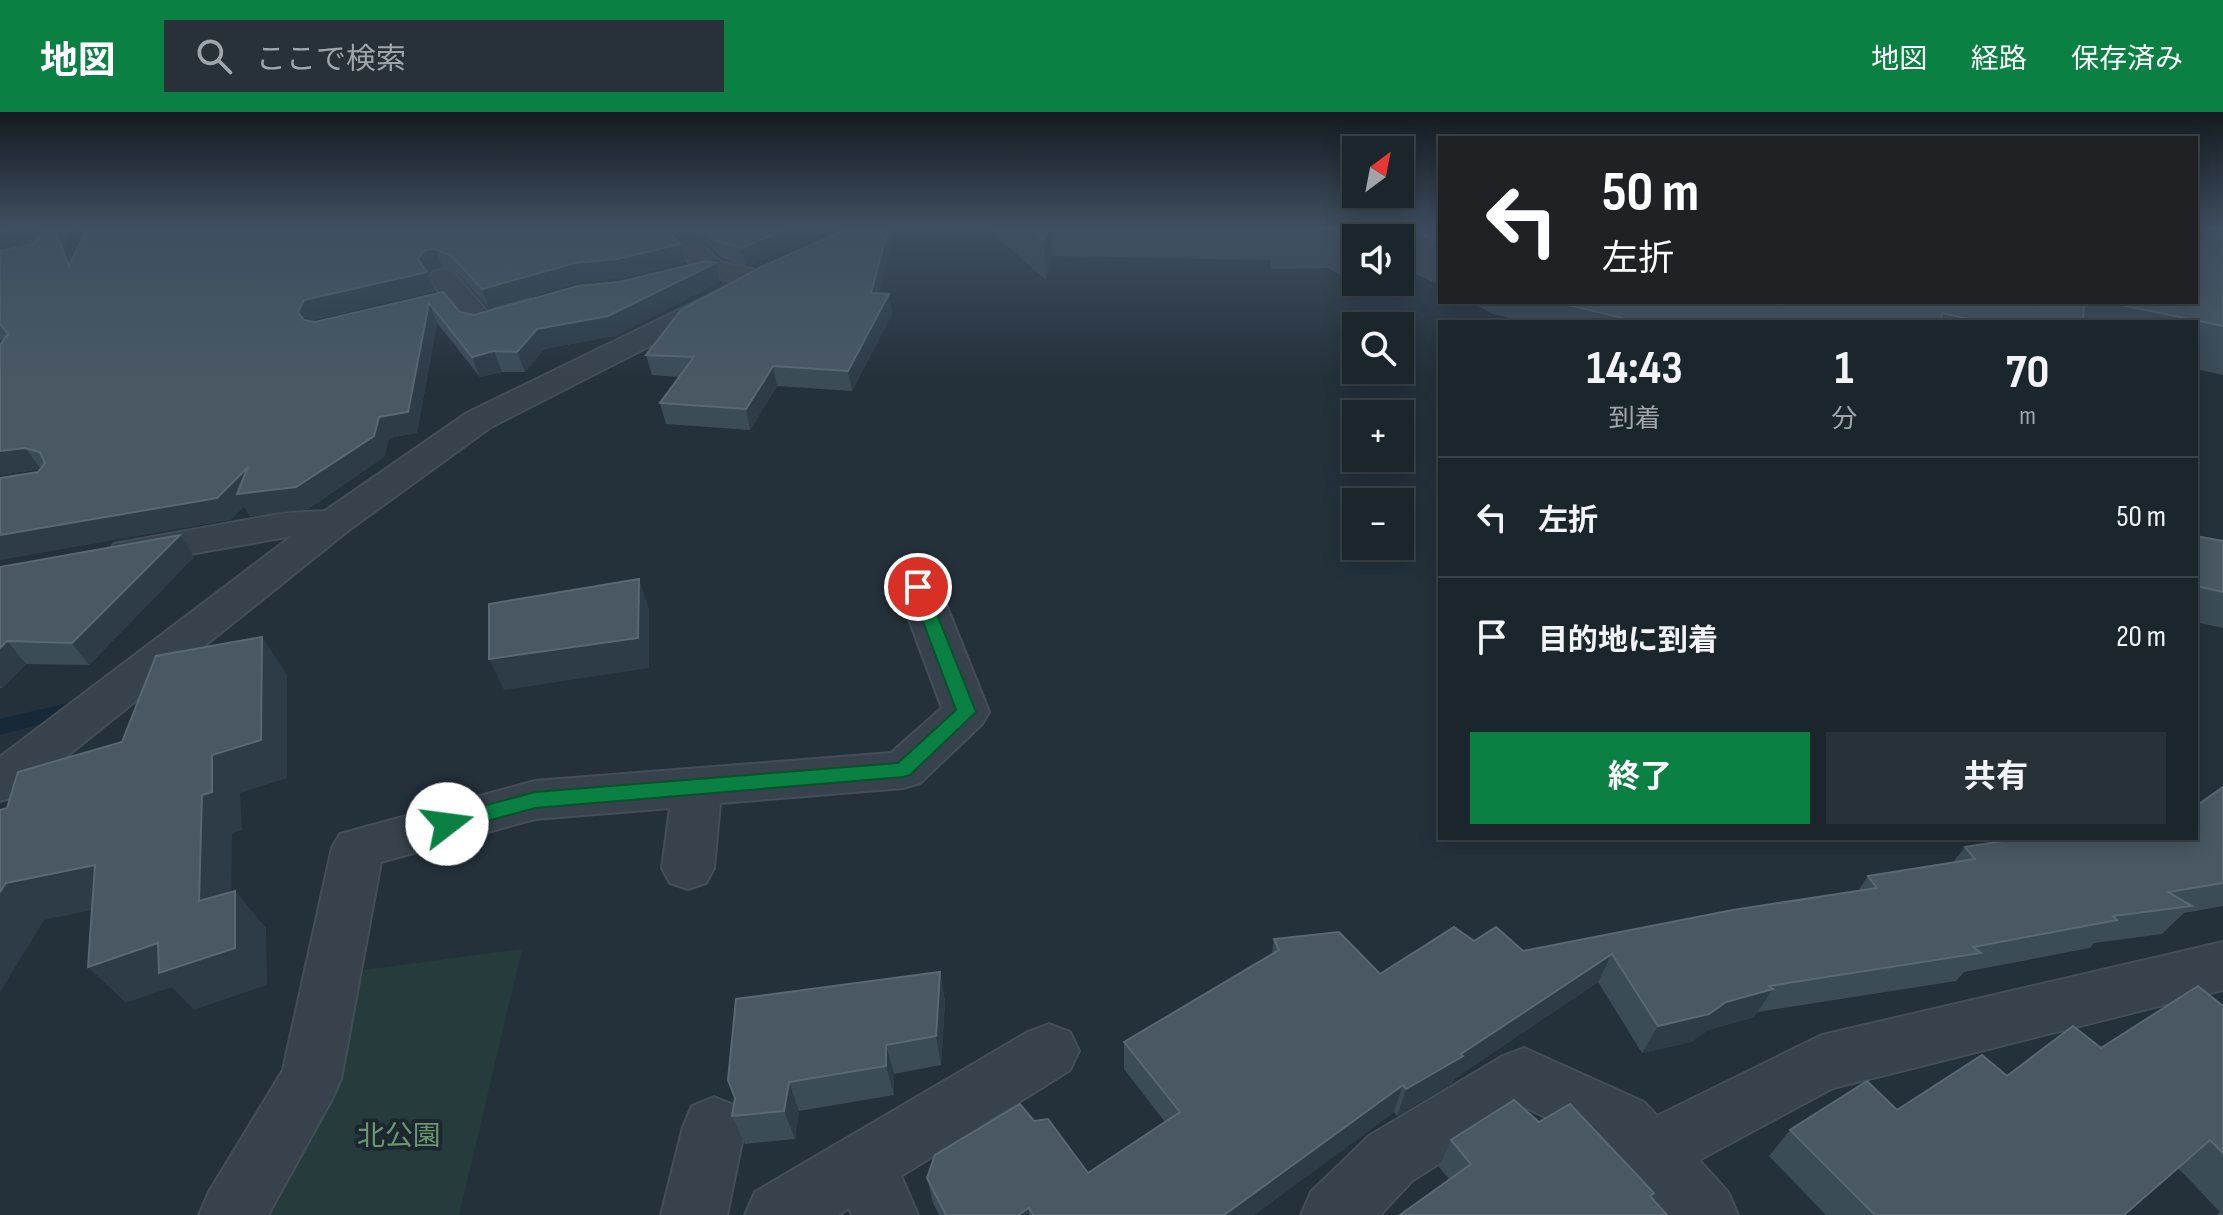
<!DOCTYPE html>
<html lang="ja">
<meta charset="utf-8">
<style>
:root{--surface:#1b252c;--page:#283138;--text:#f1f3f6;--muted:#a0a5a9;--line:#394248;--accent:#0b8043}
body{margin:0;font-family:"Sofia Sans Condensed","Noto Sans JP",sans-serif;background:var(--page);color:var(--text);height:100vh;display:flex;flex-direction:column;font-size:30px;white-space:nowrap}
*{box-sizing:border-box;margin:0}
p{font-size:26px;color:var(--muted)}
.icon{flex:none;width:44px;height:44px;fill:none;stroke:currentColor;stroke-width:2;stroke-linecap:round;stroke-linejoin:round}
.map{position:relative;flex:1;overflow:hidden}
.sheet{position:absolute;left:1438px;top:208px;width:760px;height:520px;display:flex;flex-direction:column;background:var(--surface);border-radius:0px;box-shadow:0 4px 20px #0003,0 0 0 2px var(--line)}
.sheet>*{flex:none}
.guide{position:absolute;left:1438px;top:24px;width:760px;height:168px;border-radius:0px;box-shadow:0 4px 20px #0003,0 0 0 2px var(--line);background:#202124;color:#fff;overflow:hidden}
.needle{width:52px;rotate:32deg}
.fabs{position:absolute;left:1342px;top:24px;display:grid;gap:16px}
.fabs a{display:grid;place-items:center;width:72px;height:72px;border-radius:0px;background:var(--surface);box-shadow:0 4px 20px #0003,0 0 0 2px var(--line);font-size:40px}
.pin{position:absolute;display:grid;place-items:center;width:68px;height:68px;color:#fff;margin:-34px;border:4px solid #fff;border-radius:50%;box-shadow:0 2px 8px #0007}
.me{position:absolute;width:88px;margin:-44px;rotate:75deg;stroke-linejoin:round;filter:drop-shadow(0 0 6px #0008)}
.turn{display:flex;align-items:center;gap:28px;height:168px;padding:0 32px;font-size:36px}
.turn .icon{width:104px;height:104px;stroke-width:2.5}
.turn b{display:block;font-size:56px;line-height:68px}
.eta{display:flex;justify-content:space-evenly;align-items:center;height:136px;text-align:center}
.eta b{font-size:48px;font-weight:700;line-height:56px}
.primary-button{display:flex;gap:16px;margin-top:auto;padding:16px 32px}
.primary-button a{flex:1;height:92px;border-radius:0px;background:var(--accent);color:#fff;font-size:32px;font-weight:700;line-height:92px;text-align:center}
.primary-button a+a{background:var(--page);color:var(--text)}
ul{padding:0;list-style:none}
li{display:flex;align-items:center;gap:24px;height:120px;padding:0 32px;border-top:2px solid var(--line)}
li div{flex:1}
li b{display:block;font-size:30px}
li em{font-style:normal}
header{display:flex;align-items:center;gap:48px;box-sizing:border-box;height:112px;padding:0 40px;background:var(--accent);color:#fff}
header strong{font-size:38px}
nav{display:flex;gap:44px;margin-inline-start:auto;font-size:28px}
.search{width:560px;height:72px;background:var(--page);display:flex;align-items:center;gap:20px;box-sizing:border-box;padding:0 28px;border-radius:0px;color:var(--muted);font-size:30px}
.map>svg:first-child{display:block}
.green{fill:#263c3c}
.lines{fill:none;stroke-linecap:round;stroke-linejoin:round}
.stream{fill:#172939;fill-rule:evenodd}
.minor-casing{stroke:#444e57;stroke-width:4}
.minor{fill:#37424c;fill-rule:evenodd}
.wall{fill:#3c4c57}
.shaded-wall{fill:#2d3c47}
.building{fill:#495863;stroke:#596873;stroke-width:2}
.route{fill:#0b8043;stroke:#07532c;stroke-width:2}
.labels{text-anchor:middle;stroke-width:8;stroke-linejoin:round;paint-order:stroke}
.near-park-label{font-size:28px;fill:#6b976f;stroke:#1d2730}
</style>
<header>
<strong>地図</strong>
<div class="search"><svg class="icon" aria-label="search" viewBox="0 0 24 24"><circle cx="10" cy="10" r="6"/><path d="M15 15l6 6"/></svg>ここで検索</div>
<nav><a>地図</a><a>経路</a><a>保存済み</a></nav>
</header>
<div class="map">
<svg width="2223" height="1103" viewBox="0 0 2223 1103">
<rect width="100%" height="100%" fill="#24313b"/>
<path class="green" d="M 522,837 L 459,1103 L 267,1103 L 330,992 L 364,858 Z"/>
<g class="lines">
<path class="stream" d="M 71,590 L 78,592 L 81,597 L 78,602 L 0,623 L 0,607 Z"/>
<g class="minor-casing">
<g id="minor">
<path d="M 47,114 L 75,114 L 42,149 L 0,159 L 0,143 L 22,137 Z"/>
<path d="M 653,114 L 681,114 L 721,150 L 763,160 L 767,166 L 763,172 L 753,175 L 701,162 Z"/>
<path d="M 443,157 L 453,160 L 487,199 L 529,187 L 540,190 L 544,196 L 540,202 C 522,208 497,221 479,220 C 466,219 437,178 429,166 L 433,160 Z"/>
<path d="M 726,175 L 736,178 L 741,184 L 736,190 L 491,315 L 349,418 L 17,684 L 0,689 L 0,645 L 292,424 L 128,453 L 114,450 L 108,441 L 114,432 L 285,401 L 325,399 L 467,301 Z"/>
<path d="M 918,462 L 932,466 L 939,475 L 989,600 L 982,612 L 920,671 L 903,676 L 720,691 L 714,756 L 706,771 L 688,777 L 670,771 L 662,756 L 670,696 L 535,707 L 381,750 L 341,967 L 332,987 L 268,1103 L 199,1103 L 209,1080 L 283,958 L 332,736 L 340,722 L 535,669 L 891,641 L 942,596 L 897,475 L 904,466 Z"/>
<path d="M 2223,830 L 2223,878 L 1833,976 L 1699,1048 L 1728,1080 L 1738,1103 L 1662,1103 L 1600,1032 L 1527,996 L 1413,1068 L 1380,1103 L 1301,1103 L 1311,1080 L 1369,1024 L 1503,944 L 1524,936 L 1644,990 L 1657,1004 L 1822,923 Z"/>
<path d="M 1049,912 L 1070,920 L 1079,939 L 1070,958 L 901,1064 L 918,1103 L 852,1103 L 849,1096 L 838,1103 L 745,1103 L 755,1080 L 1028,920 Z"/>
<path d="M 714,985 L 736,994 L 745,1015 L 727,1103 L 661,1103 L 683,1015 L 692,994 Z"/>
</g>
</g>
<use href="#minor" class="minor"/>
</g>
<g class="wall">
<path d="M 0,114 L 20,134 L 11,137 L 31,133 L 51,114 L 55,114 L 65,129 L 72,148 L 88,114 L 685,150 L 623,166 L 581,170 L 489,197 L 459,163 L 443,156 L 433,157 L 428,163 L 435,179 L 313,208 L 312,210 L 315,210 L 443,180 L 460,200 L 474,203 L 720,170 L 614,224 L 544,237 L 525,260 L 502,260 L 480,265 L 437,211 L 417,321 L 389,326 L 384,345 L 308,397 L 250,404 L 244,394 L 230,408 L 38,360 L 40,357 L 0,363 L 0,233 L 3,229 L 0,228 Z"/>
<path d="M 685,114 L 838,114 L 746,155 L 723,147 Z"/>
<path d="M 984,114 L 1440,114 L 1440,174 L 1400,154 L 1400,126 L 1348,168 L 1328,156 L 1272,157 L 1270,148 L 1051,144 L 1046,168 Z"/>
<path d="M 2223,114 L 2223,263 L 2196,257 L 2196,210 L 1525,210 L 1493,202 L 1470,190 L 2196,190 Z"/>
<path d="M 878,181 L 889,182 L 892,202 L 852,279 L 777,274 L 750,318 L 666,312 L 660,291 L 680,265 L 652,263 L 646,243 Z"/>
<path d="M 2196,424 L 2223,429 L 2223,516 L 2196,510 Z"/>
<path d="M 194,445 L 89,553 L 26,552 L 2,576 L 0,576 L 0,455 Z"/>
<path d="M 2223,675 L 2223,794 L 2184,801 L 2162,822 L 2094,831 L 2090,836 L 1964,860 L 1956,869 L 1757,900 L 1754,905 L 1708,918 L 1691,930 L 1642,941 L 1598,870 L 1454,967 L 1452,971 L 1397,1004 L 1394,1000 L 1254,1103 L 939,1103 L 933,1091 L 927,1066 L 1034,1009 L 1088,1061 L 1165,1010 L 1124,957 L 1124,930 L 1272,842 L 1274,827 L 1380,862 L 1474,829 L 1523,839 L 1858,779 L 1868,764 L 1953,750 L 1965,735 L 2196,726 Z"/>
<path d="M 940,860 L 945,890 L 941,953 L 894,962 L 894,983 L 799,999 L 795,1027 L 745,1032 L 732,1004 Z"/>
<path d="M 2223,894 L 2223,1103 L 2217,1103 L 2220,1100 L 2178,1056 L 2124,1103 L 1826,1103 L 1769,1044 L 1790,1018 L 1897,998 L 2101,936 Z"/>
<path d="M 1539,1010 L 1654,1081 L 1651,1086 L 1449,1067 L 1439,1055 L 1451,1028 Z"/>
</g>
<g class="shaded-wall">
<path d="M 11,114 L 43,114 L 20,134 L 0,140 L 0,118 Z"/>
<path d="M 54,114 L 65,129 L 81,173 L 69,154 Z"/>
<path d="M 793,114 L 838,114 L 746,155 L 742,136 Z"/>
<path d="M 889,114 L 896,114 L 874,200 L 871,181 Z"/>
<path d="M 1048,114 L 1050,114 L 1051,144 L 1046,168 L 1044,128 Z"/>
<path d="M 1405,114 L 1400,141 L 1400,126 L 1362,126 Z"/>
<path d="M 1354,128 L 1356,128 L 1356,166 L 1348,168 Z"/>
<path d="M 680,132 L 685,150 L 623,166 L 581,170 L 489,197 L 482,177 L 575,151 Z"/>
<path d="M 435,137 L 443,156 L 433,157 L 428,163 L 435,179 L 313,208 L 307,219 L 298,200 L 304,188 L 418,147 L 425,138 Z"/>
<path d="M 716,151 L 720,170 L 614,224 L 544,237 L 525,260 L 517,240 L 537,217 Z"/>
<path d="M 889,182 L 892,202 L 852,279 L 848,259 Z"/>
<path d="M 429,191 L 437,211 L 417,321 L 389,326 L 384,345 L 308,397 L 250,404 L 244,394 L 230,408 L 0,448 L 0,423 L 248,355 L 379,305 Z"/>
<path d="M 494,239 L 502,260 L 480,265 L 472,245 Z"/>
<path d="M 773,254 L 777,274 L 750,318 L 746,297 Z"/>
<path d="M 25,336 L 41,357 L 0,363 L 0,339 Z"/>
<path d="M 180,423 L 194,445 L 89,553 L 72,531 Z"/>
<path d="M 639,467 L 649,497 L 649,556 L 504,578 L 489,547 Z"/>
<path d="M 262,525 L 287,563 L 287,666 L 240,681 L 242,718 L 232,721 L 231,826 L 199,789 L 202,683 L 212,643 Z"/>
<path d="M 7,529 L 26,552 L 2,576 L 0,574 L 0,536 Z"/>
<path d="M 95,753 L 130,790 L 44,808 L 0,880 L 0,780 L 6,771 Z"/>
<path d="M 235,779 L 266,816 L 267,873 L 194,898 L 172,875 L 126,891 L 88,855 L 158,831 Z"/>
<path d="M 1612,842 L 1598,870 L 1454,967 L 1452,971 L 1397,1004 L 1406,977 Z"/>
<path d="M 940,860 L 945,890 L 941,953 L 936,924 Z"/>
<path d="M 1773,877 L 1754,905 L 1708,918 L 1691,930 L 1642,941 L 1658,914 L 1726,890 Z"/>
<path d="M 886,933 L 894,962 L 894,983 L 886,954 Z"/>
<path d="M 789,970 L 799,999 L 795,1027 L 784,999 Z"/>
<path d="M 1403,973 L 1394,1000 L 1254,1103 L 1224,1103 Z"/>
<path d="M 1029,1096 L 1029,1103 L 1018,1103 Z"/>
</g>
<g class="building">
<path d="M 0,114 L 11,114 L 9,116 L 0,118 Z"/>
<path d="M 51,114 L 54,114 L 69,154 L 88,114 L 662,114 L 680,132 L 618,147 L 575,151 L 482,177 L 452,144 L 435,137 L 425,138 L 418,147 L 427,160 L 304,188 L 298,200 L 304,208 L 315,210 L 443,180 L 460,200 L 474,203 L 578,174 L 619,170 L 706,149 L 716,151 L 608,204 L 537,217 L 517,240 L 494,239 L 472,245 L 429,191 L 408,300 L 379,305 L 374,324 L 296,375 L 237,382 L 248,355 L 217,386 L 0,423 L 0,366 L 38,360 L 45,351 L 40,340 L 25,336 L 0,339 L 0,233 L 8,222 L 0,212 L 0,139 L 31,133 Z"/>
<path d="M 701,114 L 793,114 L 742,136 L 718,129 Z"/>
<path d="M 854,114 L 889,114 L 871,181 L 889,182 L 848,259 L 773,254 L 746,297 L 660,291 L 694,245 L 646,243 L 681,198 L 761,155 Z"/>
<path d="M 1027,114 L 1048,114 L 1044,128 Z"/>
<path d="M 1275,114 L 1404,114 L 1362,126 L 1356,126 L 1356,128 L 1354,128 L 1333,117 L 1275,118 Z"/>
<path d="M 1405,114 L 1440,114 L 1440,131 Z"/>
<path d="M 2196,114 L 2223,114 L 2223,214 L 2107,190 L 2196,190 Z"/>
<path d="M 1575,190 L 2084,190 L 2083,210 L 1983,210 L 1942,201 L 1940,210 L 1639,210 L 1572,194 Z"/>
<path d="M 180,423 L 72,531 L 7,529 L 0,536 L 0,455 Z"/>
<path d="M 2196,424 L 2223,429 L 2223,480 L 2196,474 Z"/>
<path d="M 639,467 L 638,526 L 489,547 L 489,492 Z"/>
<path d="M 262,525 L 261,628 L 212,643 L 212,680 L 202,683 L 199,789 L 235,779 L 235,836 L 159,861 L 158,831 L 88,855 L 95,753 L 6,771 L 0,780 L 0,698 L 7,696 L 18,660 L 122,630 L 156,544 Z"/>
<path d="M 2223,675 L 2223,771 L 2168,780 L 2192,794 L 2113,804 L 2117,808 L 1973,835 L 1981,841 L 1769,874 L 1773,877 L 1726,890 L 1709,902 L 1658,914 L 1612,842 L 1461,942 L 1463,944 L 1406,977 L 1403,973 L 1224,1103 L 1033,1103 L 1029,1096 L 1018,1103 L 946,1103 L 927,1066 L 935,1043 L 1020,992 L 1034,1009 L 1048,1007 L 1088,1061 L 1180,1000 L 1124,930 L 1279,838 L 1274,827 L 1339,820 L 1380,862 L 1454,815 L 1474,829 L 1496,815 L 1523,839 L 1733,798 L 1877,776 L 1868,764 L 1975,747 L 1965,735 L 2023,726 L 2196,726 L 2196,694 Z"/>
<path d="M 940,860 L 936,924 L 886,933 L 886,954 L 789,970 L 784,999 L 732,1004 L 735,986 L 728,968 L 736,887 Z"/>
<path d="M 2198,874 L 2223,894 L 2223,1041 L 2210,1028 L 2124,1103 L 1875,1103 L 1790,1018 L 1867,969 L 1897,998 L 1982,943 L 2007,964 L 2073,914 L 2101,936 Z"/>
<path d="M 1514,988 L 1539,1010 L 1570,992 L 1654,1081 L 1650,1084 L 1667,1103 L 1400,1103 L 1471,1052 L 1451,1028 Z"/>
</g>
<linearGradient id="sky" x2="0" y2="1"><stop stop-color="#141b20"/><stop offset="0.43" stop-color="#3f4e60"/><stop offset="1" stop-color="#3f4e60" stop-opacity="0"/></linearGradient>
<rect width="2223" height="268" fill="url(#sky)"/>
<path class="route" d="M 918,469 L 926,475 L 976,600 L 910,663 L 903,665 L 535,696 L 447,720 L 439,718 L 436,712 L 439,706 L 447,704 L 535,680 L 898,651 L 956,598 L 910,475 Z"/>
<g class="labels">
<g class="near-park-label">
<text x="399" y="1033">北公園</text>
</g>
</g>
</svg>
<div class="fabs">
<a><svg class="needle" viewBox="-14 -14 28 28"><path d="M0-13l5 13h-10z" fill="#e53935"/><path d="M0 13l5-13h-10z" fill="#a0a5a9"/></svg></a>
<a><svg class="icon" aria-label="sound" viewBox="0 0 24 24"><path d="M4 9h4l5-4v14l-5-4H4zM17 9q2 3 0 6"/></svg></a>
<a><svg class="icon" aria-label="search" viewBox="0 0 24 24"><circle cx="10" cy="10" r="6"/><path d="M15 15l6 6"/></svg></a>
<a>+</a>
<a>−</a>
</div>
<div class="pin" style="left:918px;top:475px;background:#d93025"><svg class="icon" aria-label="arrive" viewBox="0 0 24 24"><path d="M6 21V4h12l-3 4 3 4H6"/></svg></div>
<svg class="me" style="left:447px;top:712px" viewBox="-20 -20 40 40"><circle r="19" fill="#fff"/><path d="M0-13L10 11 0 6-10 11z" fill="#0b8043"/></svg>
<div class="guide">
<div class="turn"><svg class="icon" aria-label="left" viewBox="0 0 24 24"><path d="M17 20v-9H6M10 6l-5 5 5 5"/></svg><div><b>50 m</b>左折</div></div>
</div>
<section class="sheet">
<div class="eta">
<div><b>14:43</b><p>到着</p></div>
<div><b>1</b><p>分</p></div>
<div><b>70</b><p>m</p></div>
</div>
<ul>
<li><svg class="icon" aria-label="left" viewBox="0 0 24 24"><path d="M17 20v-9H6M10 6l-5 5 5 5"/></svg><div><b>左折</b></div><em>50 m</em></li>
<li><svg class="icon" aria-label="arrive" viewBox="0 0 24 24"><path d="M6 21V4h12l-3 4 3 4H6"/></svg><div><b>目的地に到着</b></div><em>20 m</em></li>
</ul>
<div class="primary-button"><a>終了</a><a>共有</a></div>
</section>
</div>
